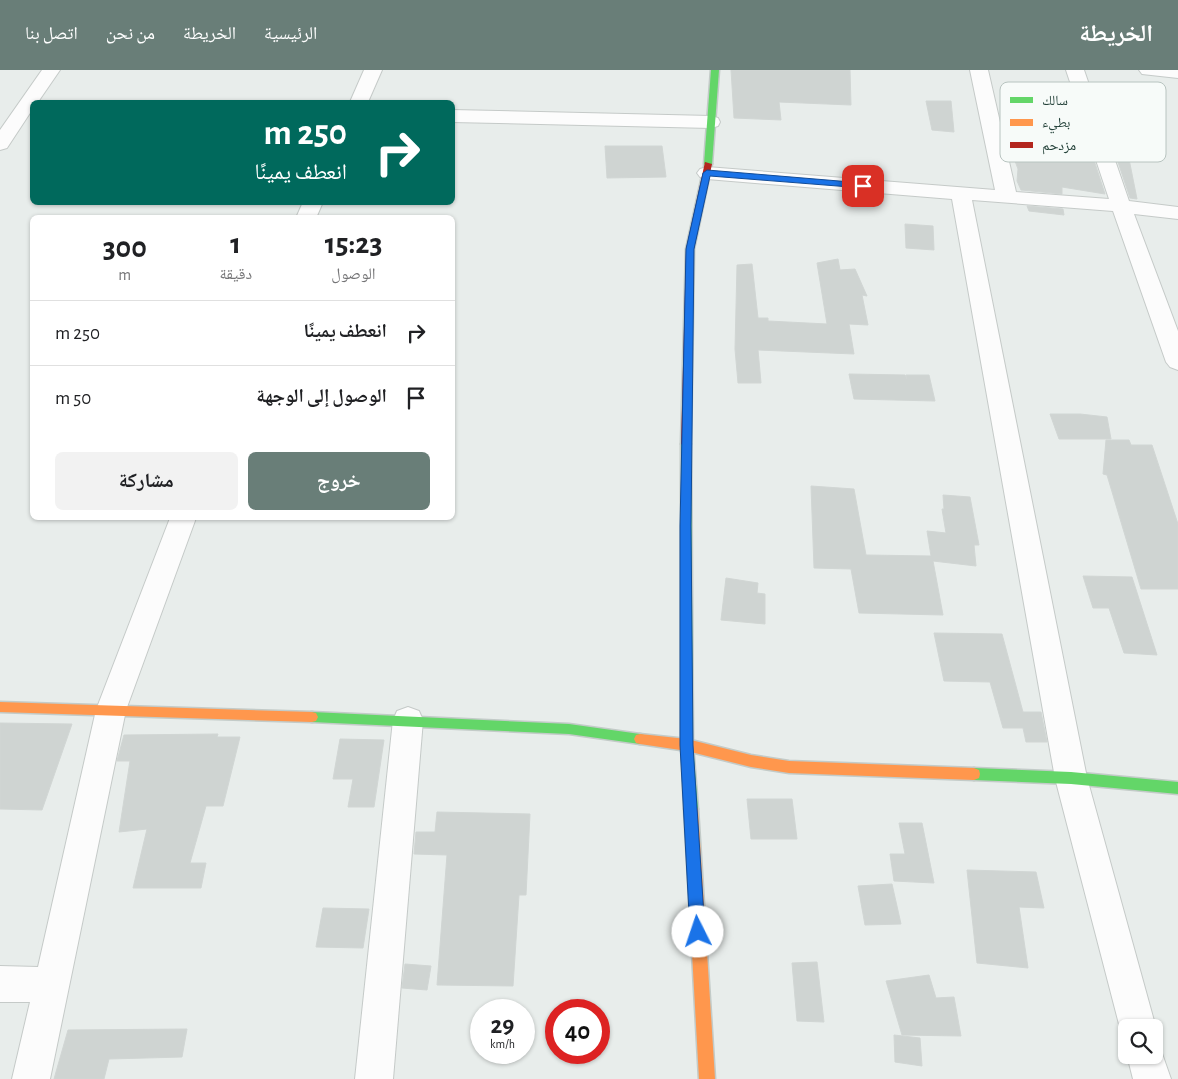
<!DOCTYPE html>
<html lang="ar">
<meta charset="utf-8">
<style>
:root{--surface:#fff;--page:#f2f2f2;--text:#202124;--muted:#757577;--line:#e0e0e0;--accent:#697e78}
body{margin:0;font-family:"Alegreya Sans","Noto Naskh Arabic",sans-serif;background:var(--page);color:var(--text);direction:rtl;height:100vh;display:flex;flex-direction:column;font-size:19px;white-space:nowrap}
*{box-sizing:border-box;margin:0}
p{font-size:16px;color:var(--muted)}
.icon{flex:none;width:28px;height:28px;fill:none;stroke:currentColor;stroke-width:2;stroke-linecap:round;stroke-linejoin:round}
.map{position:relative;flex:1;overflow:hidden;direction:ltr}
.details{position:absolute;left:30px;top:145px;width:425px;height:305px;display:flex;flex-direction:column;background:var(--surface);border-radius:8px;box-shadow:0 1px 4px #0004;direction:rtl}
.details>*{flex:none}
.hud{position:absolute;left:30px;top:30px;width:425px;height:105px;border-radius:8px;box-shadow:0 1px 4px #0004;direction:rtl;background:#00695c;color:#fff;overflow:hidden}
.tools{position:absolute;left:1118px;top:949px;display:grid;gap:10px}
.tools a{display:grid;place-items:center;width:45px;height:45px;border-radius:8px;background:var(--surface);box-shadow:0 1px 4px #0004;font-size:25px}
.speed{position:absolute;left:470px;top:929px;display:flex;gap:10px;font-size:25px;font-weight:700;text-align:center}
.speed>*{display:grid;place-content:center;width:65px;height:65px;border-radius:50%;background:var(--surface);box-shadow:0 1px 4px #0004;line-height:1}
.speed small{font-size:12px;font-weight:400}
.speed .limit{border:8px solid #d22;background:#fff;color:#111}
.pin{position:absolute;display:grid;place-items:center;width:42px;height:42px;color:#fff;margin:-21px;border-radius:10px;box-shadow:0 2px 8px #0006}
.me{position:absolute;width:55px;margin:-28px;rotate:356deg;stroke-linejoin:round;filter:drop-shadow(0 0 4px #0008)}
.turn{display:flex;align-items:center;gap:18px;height:105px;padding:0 25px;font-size:22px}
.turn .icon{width:65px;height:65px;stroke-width:2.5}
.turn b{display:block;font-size:35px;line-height:42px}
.eta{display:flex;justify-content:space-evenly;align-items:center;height:85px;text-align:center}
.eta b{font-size:30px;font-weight:700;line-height:35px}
.primary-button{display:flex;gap:10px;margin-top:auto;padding:10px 25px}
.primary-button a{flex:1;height:58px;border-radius:8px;background:var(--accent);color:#fff;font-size:20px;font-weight:700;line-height:58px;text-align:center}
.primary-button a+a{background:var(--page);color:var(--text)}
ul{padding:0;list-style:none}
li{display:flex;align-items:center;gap:15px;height:65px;padding:0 25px;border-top:1px solid var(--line)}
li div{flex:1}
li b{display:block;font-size:19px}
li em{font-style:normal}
header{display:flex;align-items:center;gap:30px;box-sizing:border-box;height:70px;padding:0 25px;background:var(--accent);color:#fff}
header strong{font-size:24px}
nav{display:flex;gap:28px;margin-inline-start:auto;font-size:18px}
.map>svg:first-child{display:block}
.building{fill:#cfd4d2;stroke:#d1d6d4}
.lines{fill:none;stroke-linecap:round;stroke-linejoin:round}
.street-casing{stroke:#c5cac8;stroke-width:2}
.fast-casing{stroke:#c3cbc8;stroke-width:3}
.slow-casing{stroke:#c3cbc8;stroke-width:3}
.jam-casing{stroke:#c3cbc8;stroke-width:3}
.street{fill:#fcfcfc;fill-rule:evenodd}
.fast{fill:#63d668;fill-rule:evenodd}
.slow{fill:#ff974d;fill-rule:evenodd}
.jam{fill:#b3261e;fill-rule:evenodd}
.route{fill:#1a73e8;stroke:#114b97}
.key{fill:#f7fbf9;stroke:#b8c4c0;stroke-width:1}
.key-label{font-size:14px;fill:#24423a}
</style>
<header>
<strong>الخريطة</strong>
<nav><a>الرئيسية</a><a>الخريطة</a><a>من نحن</a><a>اتصل بنا</a></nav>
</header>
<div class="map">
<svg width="1178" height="1009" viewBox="0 0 1178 1009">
<rect width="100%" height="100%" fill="#e8edeb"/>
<g class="building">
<path d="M 731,0 L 850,0 L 851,35 L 779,32 L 781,50 L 734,48 Z"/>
<path d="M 926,31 L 951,31 L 954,62 L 932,60 Z"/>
<path d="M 1006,67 L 1078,67 L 1087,80 L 1091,81 L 1105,124 L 1062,117 L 1062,124 L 1021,120 L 1017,111 L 1018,99 Z"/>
<path d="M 605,76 L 662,76 L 666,107 L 607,108 Z"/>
<path d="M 1115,83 L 1128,84 L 1137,129 L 1130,128 Z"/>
<path d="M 1027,136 L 1063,139 L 1064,145 L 1029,141 Z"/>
<path d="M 905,154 L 933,156 L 934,180 L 906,178 Z"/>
<path d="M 838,189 L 840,200 L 855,199 L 867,226 L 862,225 L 868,255 L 849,254 L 854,284 L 758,280 L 761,313 L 738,313 L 735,279 L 737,195 L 752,194 L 758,248 L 768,248 L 768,251 L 827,254 L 817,193 Z"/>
<path d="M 849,304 L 905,305 L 907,309 L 906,305 L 929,305 L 935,331 L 854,329 Z"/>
<path d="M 1050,344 L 1080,344 L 1107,347 L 1111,369 L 1059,369 Z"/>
<path d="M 1106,370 L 1129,370 L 1131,375 L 1152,375 L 1178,454 L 1178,519 L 1141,519 L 1107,405 L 1103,404 Z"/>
<path d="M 811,416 L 854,419 L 866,485 L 931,486 L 927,461 L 946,463 L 942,439 L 944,439 L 943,425 L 970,427 L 979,475 L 974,475 L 976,496 L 933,491 L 943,545 L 859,543 L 851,499 L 814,498 Z"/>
<path d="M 1083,506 L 1132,507 L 1157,585 L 1124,583 L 1109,538 L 1093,538 Z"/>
<path d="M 726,508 L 758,513 L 757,523 L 765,524 L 765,554 L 721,550 Z"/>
<path d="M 934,563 L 1002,564 L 1023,642 L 1041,642 L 1047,672 L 1026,672 L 1023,658 L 1003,658 L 990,612 L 944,611 Z"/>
<path d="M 0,653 L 72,654 L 42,740 L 0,739 Z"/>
<path d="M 218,664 L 217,667 L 240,667 L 223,736 L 206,736 L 190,793 L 206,793 L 201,818 L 133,818 L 147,759 L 119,762 L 130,691 L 117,691 L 124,665 Z"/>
<path d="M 340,669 L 384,670 L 374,737 L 348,737 L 353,709 L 333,709 Z"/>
<path d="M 747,729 L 792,729 L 797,769 L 751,769 Z"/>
<path d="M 437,742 L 530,744 L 526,825 L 519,825 L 513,916 L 437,915 L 447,785 L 414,784 L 416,762 L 435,762 Z"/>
<path d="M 899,753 L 922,753 L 934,813 L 894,811 L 890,784 L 905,784 Z"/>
<path d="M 967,800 L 1036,802 L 1044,838 L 1019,837 L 1028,898 L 977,893 Z"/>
<path d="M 892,814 L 901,854 L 865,855 L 858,816 Z"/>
<path d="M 323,838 L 369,839 L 363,878 L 316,877 Z"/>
<path d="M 817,892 L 824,952 L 797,951 L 792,893 Z"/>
<path d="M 405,894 L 431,896 L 427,920 L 402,918 Z"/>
<path d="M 929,905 L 936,928 L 954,927 L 961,966 L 902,965 L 886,911 Z"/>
<path d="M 187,959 L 182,987 L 109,989 L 104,1009 L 54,1009 L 68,960 Z"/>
<path d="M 894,965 L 920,968 L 922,996 L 895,992 Z"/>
</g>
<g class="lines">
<g class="street-casing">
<g id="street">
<path d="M 42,0 L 60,0 L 38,32 L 32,32 L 32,40 L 7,78 L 0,80 L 0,60 Z"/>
<path d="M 364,0 L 382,0 L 368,32 L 350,32 Z"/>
<path d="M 970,0 L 988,0 L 1016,122 L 1109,129 L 1066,0 L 1084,0 L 1129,131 L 1178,137 L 1178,149 L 1134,144 L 1178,261 L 1178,300 L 1170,297 L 1166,292 L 1113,141 L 972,130 L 1087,708 L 1156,958 L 1154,964 L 1154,958 L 1126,958 L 1126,971 L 1120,958 L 1055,708 L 952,129 L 707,109 L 700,107 L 697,103 L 700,99 L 707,97 L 995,120 Z"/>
<path d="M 1139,0 L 1178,0 L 1178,8 L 1142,4 Z"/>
<path d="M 452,40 L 711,46 L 718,48 L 720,52 L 718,56 L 711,58 L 452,52 Z"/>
<path d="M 303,132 L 323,132 L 316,148 L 296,148 Z"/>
<path d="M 170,448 L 196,448 L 126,640 L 50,1009 L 12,1009 L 30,932 L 0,932 L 0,896 L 38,897 L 96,640 Z"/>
<path d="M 408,637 L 419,641 L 423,650 L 393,1009 L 355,1009 L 393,650 L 397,641 Z"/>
<path d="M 1154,970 L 1158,972 L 1171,1009 L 1133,1009 L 1127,985 L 1154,985 Z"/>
</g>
</g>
<g class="fast-casing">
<g id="fast">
<path d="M 711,0 L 719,0 L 712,94 L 708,96 L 704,94 Z"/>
<path d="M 686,370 L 691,374 L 693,675 L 698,739 L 696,743 L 691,745 L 686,743 L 684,739 L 681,675 L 681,374 Z"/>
<path d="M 312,642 L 569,654 L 640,664 L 644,665 L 646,669 L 644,673 L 640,674 L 569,664 L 312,652 L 308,651 L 306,647 L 308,643 Z"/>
<path d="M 974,698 L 1071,702 L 1178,712 L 1178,724 L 1071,714 L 974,710 L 969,708 L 968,704 L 969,700 Z"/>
</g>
</g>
<g class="slow-casing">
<g id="slow">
<path d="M 0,632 L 312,642 L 316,643 L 318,647 L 316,651 L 312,652 L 0,642 Z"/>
<path d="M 640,664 L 687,669 L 751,685 L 789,691 L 974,698 L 979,700 L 980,704 L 979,708 L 974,710 L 789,703 L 751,697 L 687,681 L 640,674 L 636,673 L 634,669 L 636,665 Z"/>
<path d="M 691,733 L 696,735 L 698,739 L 715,1009 L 699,1009 L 684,739 L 686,735 Z"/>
</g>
</g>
<g class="jam-casing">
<path id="jam" d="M 705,92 L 712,94 L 694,179 L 691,374 L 686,378 L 681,374 L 686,179 Z"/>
</g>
<use href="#street" class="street"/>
<use href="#fast" class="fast"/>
<use href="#slow" class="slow"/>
<use href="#jam" class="jam"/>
</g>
<path class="route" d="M 707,100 L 863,113 L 867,116 L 863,118 L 710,106 L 694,179 L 691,456 L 693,675 L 705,862 L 703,867 L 698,869 L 693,867 L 690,862 L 680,675 L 680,456 L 686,179 L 703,103 Z"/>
<rect x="1000" y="12" width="166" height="80" rx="8" class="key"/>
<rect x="1010" y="27" width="23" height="6" fill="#63d668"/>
<rect x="1010" y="49" width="23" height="7" fill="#ff974d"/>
<rect x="1010" y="72" width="23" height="6" fill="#b3261e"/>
<g class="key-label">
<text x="1042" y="35">سالك</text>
<text x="1042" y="57">بطيء</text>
<text x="1042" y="80">مزدحم</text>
</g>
</svg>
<div class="tools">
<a><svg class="icon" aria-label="search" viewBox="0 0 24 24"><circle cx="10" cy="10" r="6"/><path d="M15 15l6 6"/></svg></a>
</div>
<div class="speed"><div>29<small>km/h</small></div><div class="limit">40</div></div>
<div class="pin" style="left:863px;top:116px;background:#d93025"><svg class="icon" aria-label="arrive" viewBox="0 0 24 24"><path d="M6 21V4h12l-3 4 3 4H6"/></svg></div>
<svg class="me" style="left:698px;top:862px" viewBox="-20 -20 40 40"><circle r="19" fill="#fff"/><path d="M0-13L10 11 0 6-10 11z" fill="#1a73e8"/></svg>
<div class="hud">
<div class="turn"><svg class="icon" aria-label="right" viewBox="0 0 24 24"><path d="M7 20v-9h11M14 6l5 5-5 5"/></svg><div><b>250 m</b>انعطف يمينًا</div></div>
</div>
<section class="details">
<div class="eta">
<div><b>15:23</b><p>الوصول</p></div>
<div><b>1</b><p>دقيقة</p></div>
<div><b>300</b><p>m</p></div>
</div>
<ul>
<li><svg class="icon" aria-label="right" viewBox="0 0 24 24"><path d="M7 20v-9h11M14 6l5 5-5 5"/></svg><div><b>انعطف يمينًا</b></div><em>250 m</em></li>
<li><svg class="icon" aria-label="arrive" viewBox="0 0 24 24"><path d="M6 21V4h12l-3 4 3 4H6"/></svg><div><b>الوصول إلى الوجهة</b></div><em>50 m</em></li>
</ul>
<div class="primary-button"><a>خروج</a><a>مشاركة</a></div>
</section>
</div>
